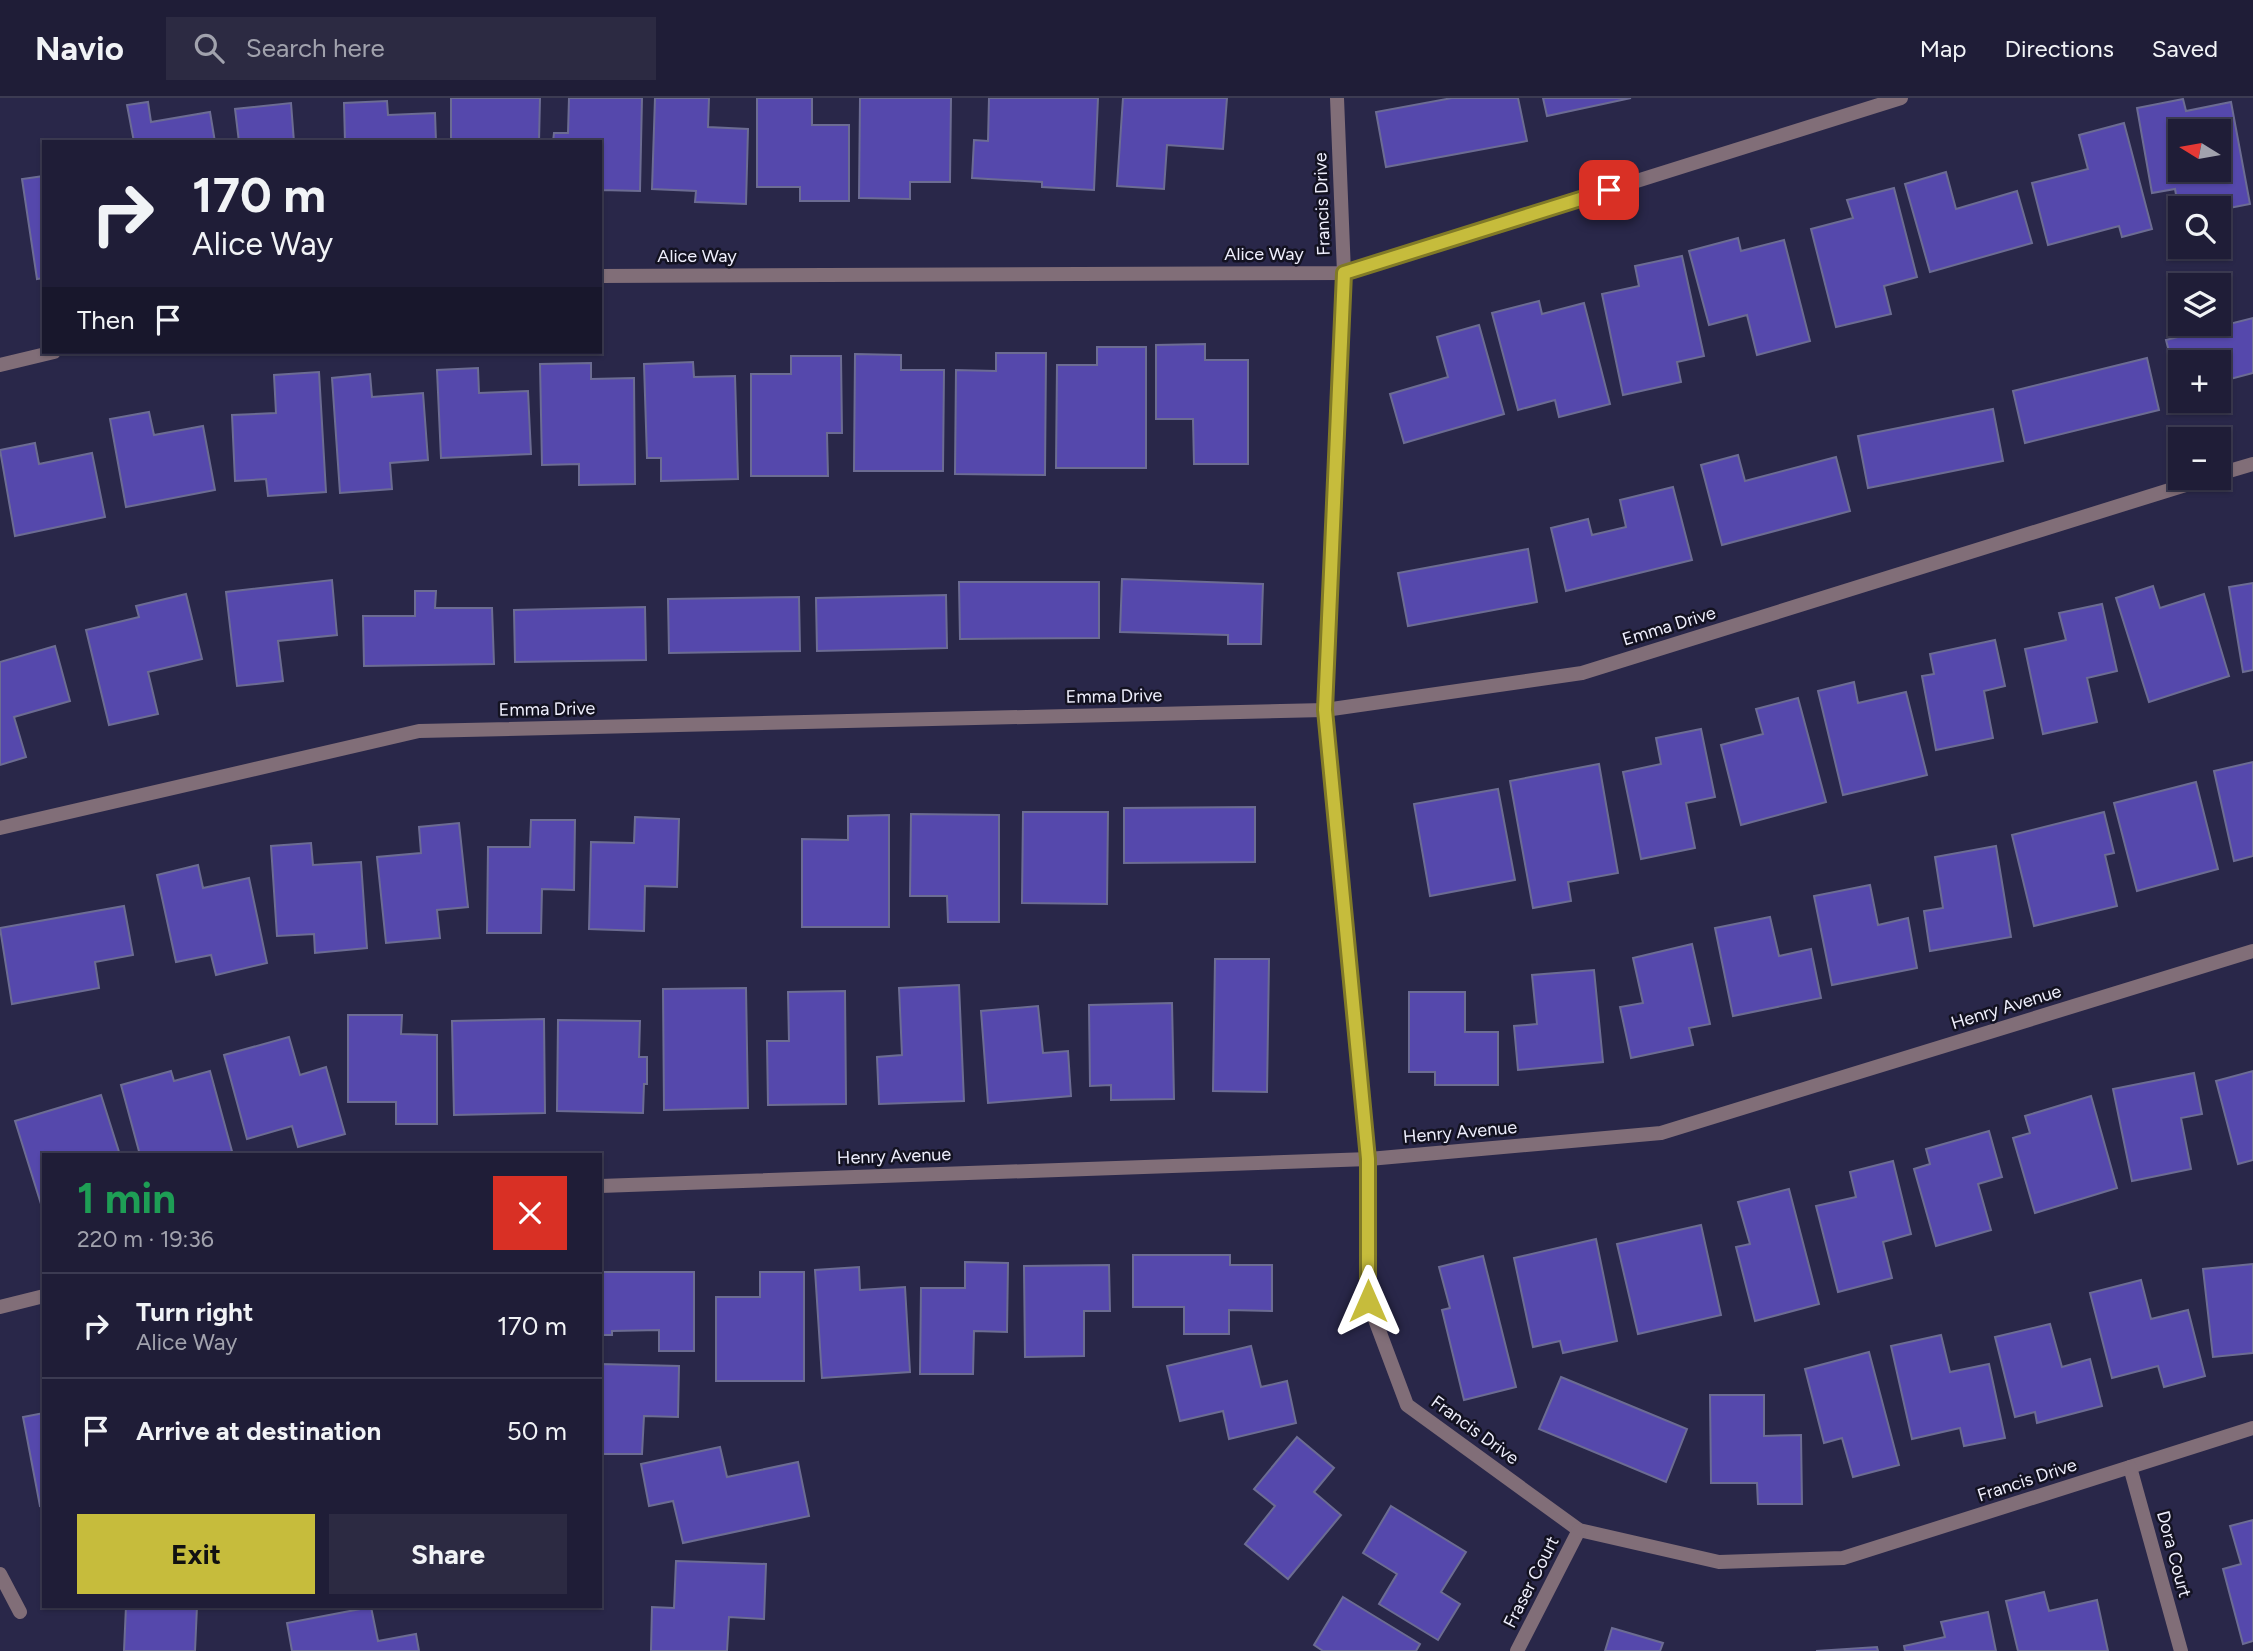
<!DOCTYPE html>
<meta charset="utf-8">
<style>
:root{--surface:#1f1d37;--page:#2c2a42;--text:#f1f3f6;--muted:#a1a2ad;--line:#3c3b52;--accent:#c6bc3c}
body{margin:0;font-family:Figtree,sans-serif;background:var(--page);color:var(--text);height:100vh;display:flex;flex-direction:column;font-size:26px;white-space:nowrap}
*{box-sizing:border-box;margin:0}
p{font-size:23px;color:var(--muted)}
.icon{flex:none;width:38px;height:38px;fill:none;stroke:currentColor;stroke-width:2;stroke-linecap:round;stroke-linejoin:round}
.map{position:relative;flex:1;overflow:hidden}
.side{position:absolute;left:42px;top:1055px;width:560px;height:455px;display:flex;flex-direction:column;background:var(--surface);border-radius:0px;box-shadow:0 2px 5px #0004,0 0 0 2px var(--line)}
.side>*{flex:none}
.banner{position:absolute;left:42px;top:42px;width:560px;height:214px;border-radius:0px;box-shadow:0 2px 5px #0004,0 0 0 2px var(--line);background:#1f1d37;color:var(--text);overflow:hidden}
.needle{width:46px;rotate:281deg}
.fabs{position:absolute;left:2168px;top:21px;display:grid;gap:14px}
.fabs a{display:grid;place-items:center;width:63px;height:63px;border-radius:0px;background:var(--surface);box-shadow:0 2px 5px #0004,0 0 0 2px var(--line);font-size:35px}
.pin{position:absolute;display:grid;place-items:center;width:60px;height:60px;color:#fff;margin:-30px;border-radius:14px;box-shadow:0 4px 10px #0006}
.me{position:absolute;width:77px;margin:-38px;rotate:0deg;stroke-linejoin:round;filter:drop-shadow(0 0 5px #0008)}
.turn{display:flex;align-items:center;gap:24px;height:147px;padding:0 35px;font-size:32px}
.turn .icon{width:91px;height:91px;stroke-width:2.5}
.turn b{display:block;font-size:49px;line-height:60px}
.then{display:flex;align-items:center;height:66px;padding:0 35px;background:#0003;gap:14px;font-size:26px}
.round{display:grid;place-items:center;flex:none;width:74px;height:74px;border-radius:0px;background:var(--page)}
.summary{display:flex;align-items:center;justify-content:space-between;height:119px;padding:0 35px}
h1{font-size:42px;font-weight:700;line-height:52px;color:#1e9e55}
.primary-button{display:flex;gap:14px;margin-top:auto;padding:14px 35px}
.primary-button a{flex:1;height:80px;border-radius:0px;background:var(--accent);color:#111;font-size:28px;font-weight:700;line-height:80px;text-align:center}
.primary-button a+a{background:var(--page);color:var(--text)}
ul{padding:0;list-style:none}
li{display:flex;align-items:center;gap:21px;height:105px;padding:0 35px;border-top:2px solid var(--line)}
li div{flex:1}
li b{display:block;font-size:26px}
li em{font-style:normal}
header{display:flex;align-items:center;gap:42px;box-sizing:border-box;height:98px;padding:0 35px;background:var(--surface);border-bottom:2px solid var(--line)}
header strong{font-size:33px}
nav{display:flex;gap:38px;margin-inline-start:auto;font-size:24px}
.search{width:490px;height:63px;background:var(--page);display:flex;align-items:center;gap:18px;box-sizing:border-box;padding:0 24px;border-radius:0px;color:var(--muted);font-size:26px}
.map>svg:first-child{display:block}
.building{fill:#5548ac;stroke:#6c6c93;stroke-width:2;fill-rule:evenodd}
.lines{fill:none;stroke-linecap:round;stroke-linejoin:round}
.minor{stroke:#816e78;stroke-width:14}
.route-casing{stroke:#817a27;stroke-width:18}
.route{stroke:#c6bc3c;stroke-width:12}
.labels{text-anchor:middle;stroke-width:5;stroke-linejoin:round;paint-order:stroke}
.street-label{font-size:18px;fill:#efeffd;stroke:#131221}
</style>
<header>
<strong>Navio</strong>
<div class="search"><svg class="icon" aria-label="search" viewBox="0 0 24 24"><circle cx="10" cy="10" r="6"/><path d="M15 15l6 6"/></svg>Search here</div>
<nav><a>Map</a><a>Directions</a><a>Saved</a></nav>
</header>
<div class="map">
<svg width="2253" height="1553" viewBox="0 0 2253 1553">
<rect width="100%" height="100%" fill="#292749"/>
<g class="building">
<path d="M 451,0 L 540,0 L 539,44 L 451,44 Z"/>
<path d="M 569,0 L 642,0 L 640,93 L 601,92 L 600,108 L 600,44 L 553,44 L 554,35 L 568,35 Z"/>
<path d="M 655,0 L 709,0 L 708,29 L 748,31 L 746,106 L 695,104 L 696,93 L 652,91 Z"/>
<path d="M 757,0 L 812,0 L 812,27 L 849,27 L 849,103 L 800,103 L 800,89 L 757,89 Z"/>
<path d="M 860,0 L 951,0 L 950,84 L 910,84 L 910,101 L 859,100 Z"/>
<path d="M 989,0 L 1098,0 L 1094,92 L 1042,89 L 1042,84 L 972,80 L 974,42 L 988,43 Z"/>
<path d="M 1123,0 L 1227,0 L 1223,51 L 1167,47 L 1164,91 L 1117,88 Z"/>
<path d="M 1452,0 L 1518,0 L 1527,43 L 1386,69 L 1376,14 Z"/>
<path d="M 1543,0 L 1631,0 L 1547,18 Z"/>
<path d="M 2183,1 L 2186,13 L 2231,4 L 2250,106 L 2219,112 L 2180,110 L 2180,119 L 2175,91 L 2152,95 L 2137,10 ZM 2180,33 L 2219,33 L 2219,72 L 2180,72 Z"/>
<path d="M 387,3 L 388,17 L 435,15 L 436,44 L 345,44 L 344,5 Z"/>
<path d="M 148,4 L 151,24 L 210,14 L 215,44 L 134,44 L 127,7 Z"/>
<path d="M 291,5 L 294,44 L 239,44 L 235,11 Z"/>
<path d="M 2124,25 L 2152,131 L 2122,139 L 2119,128 L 2048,147 L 2032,85 L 2088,71 L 2079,37 Z"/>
<path d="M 1946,74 L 1956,111 L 2017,93 L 2032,145 L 1930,174 L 1905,86 Z"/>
<path d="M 44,78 L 44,180 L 37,181 L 22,81 Z"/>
<path d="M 1894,90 L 1917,179 L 1884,188 L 1891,216 L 1836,229 L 1811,131 L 1853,120 L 1847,102 Z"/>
<path d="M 1738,140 L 1741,153 L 1784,142 L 1810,243 L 1757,257 L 1747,217 L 1709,227 L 1689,153 Z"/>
<path d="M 1682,158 L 1704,258 L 1677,264 L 1681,284 L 1623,297 L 1602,196 L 1639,188 L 1635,168 Z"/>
<path d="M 1539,203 L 1542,216 L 1584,205 L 1610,306 L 1559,319 L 1555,302 L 1518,312 L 1492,215 Z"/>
<path d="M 2253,220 L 2253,275 L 2219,284 L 2219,264 L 2180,264 L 2179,294 L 2166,242 Z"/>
<path d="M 1479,227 L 1504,316 L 1404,345 L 1390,296 L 1448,279 L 1437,239 Z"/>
<path d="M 1205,246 L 1205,262 L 1248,262 L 1248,366 L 1194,366 L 1193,321 L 1156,321 L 1156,247 Z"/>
<path d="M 1097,249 L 1146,249 L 1146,370 L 1056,370 L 1057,267 L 1097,267 Z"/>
<path d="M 996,255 L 1046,255 L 1045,377 L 955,376 L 956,272 L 996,273 Z"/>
<path d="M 855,256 L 901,257 L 901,272 L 944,272 L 943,373 L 854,373 Z"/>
<path d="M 791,258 L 841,258 L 842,335 L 827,335 L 828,378 L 751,378 L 751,276 L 791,276 Z"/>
<path d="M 2147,260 L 2159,312 L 2025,345 L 2013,293 Z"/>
<path d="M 693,264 L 694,279 L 735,278 L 738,381 L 661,383 L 661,360 L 647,360 L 644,266 Z"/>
<path d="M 591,265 L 591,281 L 634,280 L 635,386 L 579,387 L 579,366 L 542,367 L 540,266 Z"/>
<path d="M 478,270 L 479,295 L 528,293 L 531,356 L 441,360 L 437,272 Z"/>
<path d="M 319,274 L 326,394 L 268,398 L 266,381 L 235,383 L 232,317 L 276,315 L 274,277 Z"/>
<path d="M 370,276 L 372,299 L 423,295 L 428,362 L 390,365 L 392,391 L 340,395 L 332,280 Z"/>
<path d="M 1993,311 L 2003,363 L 1868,390 L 1858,338 Z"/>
<path d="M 149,314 L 154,337 L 203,328 L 215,392 L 126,409 L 110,321 Z"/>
<path d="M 35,345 L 39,366 L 92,355 L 105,419 L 15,438 L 0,352 Z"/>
<path d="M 1738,357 L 1745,383 L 1836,359 L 1850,413 L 1722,447 L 1701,367 Z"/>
<path d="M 1673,389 L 1692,462 L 1566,493 L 1551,430 L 1588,421 L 1592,437 L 1626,429 L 1620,402 Z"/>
<path d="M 1528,451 L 1537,504 L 1408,528 L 1398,475 Z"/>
<path d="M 1122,481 L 1263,486 L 1261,546 L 1228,546 L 1228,537 L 1120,534 Z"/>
<path d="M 332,482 L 337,537 L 278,543 L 283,583 L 237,588 L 226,494 Z"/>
<path d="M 959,484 L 1099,484 L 1099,540 L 960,541 Z"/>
<path d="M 2253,485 L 2253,572 L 2243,574 L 2229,489 Z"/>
<path d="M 2153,488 L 2160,510 L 2204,496 L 2229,578 L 2149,604 L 2116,500 Z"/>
<path d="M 415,493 L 436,493 L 435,510 L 492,510 L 494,566 L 364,568 L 363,518 L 415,518 Z"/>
<path d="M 186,496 L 202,561 L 148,574 L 158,616 L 109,627 L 86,532 L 139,519 L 136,508 Z"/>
<path d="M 946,497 L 947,550 L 817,553 L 816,500 Z"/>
<path d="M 799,499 L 800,553 L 669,555 L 668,501 Z"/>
<path d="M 2102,506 L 2117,573 L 2087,580 L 2097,624 L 2043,636 L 2025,551 L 2066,542 L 2059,515 Z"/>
<path d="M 645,509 L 646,562 L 515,564 L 514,512 Z"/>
<path d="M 1995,542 L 2005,588 L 1984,593 L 1993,640 L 1936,652 L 1922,578 L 1934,576 L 1930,556 Z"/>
<path d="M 55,548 L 70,603 L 14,619 L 26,659 L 0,667 L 0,564 Z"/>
<path d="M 1854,584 L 1858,605 L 1906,594 L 1927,677 L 1843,697 L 1818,593 Z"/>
<path d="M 1798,600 L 1826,704 L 1741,727 L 1721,647 L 1763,636 L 1756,611 Z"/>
<path d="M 1701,631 L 1715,699 L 1686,705 L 1695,750 L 1641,761 L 1623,674 L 1661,666 L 1656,640 Z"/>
<path d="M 2253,664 L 2253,758 L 2234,763 L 2214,673 Z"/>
<path d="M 1599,666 L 1618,775 L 1568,784 L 1571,803 L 1533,810 L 1510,683 Z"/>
<path d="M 2196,684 L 2218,771 L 2137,793 L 2114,705 Z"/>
<path d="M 1498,691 L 1515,782 L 1430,798 L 1414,706 Z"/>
<path d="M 1255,709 L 1255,764 L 1124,765 L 1124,710 Z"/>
<path d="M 1023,714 L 1108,714 L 1107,806 L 1022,805 Z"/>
<path d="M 2104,714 L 2114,755 L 2105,757 L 2117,808 L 2034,828 L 2012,737 Z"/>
<path d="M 911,716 L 999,717 L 999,824 L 948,824 L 947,798 L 910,798 Z"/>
<path d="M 889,717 L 889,829 L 802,829 L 802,741 L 848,742 L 848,718 Z"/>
<path d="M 635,719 L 679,721 L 677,789 L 645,788 L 644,833 L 589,831 L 591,744 L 634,745 Z"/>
<path d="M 531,722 L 575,722 L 574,792 L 542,791 L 541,835 L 487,835 L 488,749 L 530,749 Z"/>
<path d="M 459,725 L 468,809 L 437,812 L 440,840 L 386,845 L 377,759 L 421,755 L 419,729 Z"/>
<path d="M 311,745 L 313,767 L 361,764 L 367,850 L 315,855 L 314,836 L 277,838 L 271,748 Z"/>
<path d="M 1996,748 L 2011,839 L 1930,853 L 1924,813 L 1943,810 L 1935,759 Z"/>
<path d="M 198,767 L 203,790 L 249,780 L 267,865 L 216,877 L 211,857 L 176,864 L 157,777 Z"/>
<path d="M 1870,787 L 1878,827 L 1908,820 L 1917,870 L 1832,887 L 1814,798 Z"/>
<path d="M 124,808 L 133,857 L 95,864 L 99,890 L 12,906 L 0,830 Z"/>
<path d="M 1770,819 L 1779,858 L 1811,851 L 1821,900 L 1733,918 L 1715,830 Z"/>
<path d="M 1692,846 L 1710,926 L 1689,930 L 1693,947 L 1631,960 L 1620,909 L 1643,905 L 1633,860 Z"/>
<path d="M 1215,861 L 1269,861 L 1267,994 L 1213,993 Z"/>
<path d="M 1594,872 L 1603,964 L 1518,972 L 1514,928 L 1537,926 L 1532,877 Z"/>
<path d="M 959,887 L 964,1003 L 879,1006 L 877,959 L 902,957 L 899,890 Z"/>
<path d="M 746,890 L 748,1010 L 664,1012 L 663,891 Z"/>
<path d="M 845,893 L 846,1006 L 768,1007 L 767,943 L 789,943 L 788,894 Z"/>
<path d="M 1409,894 L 1465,894 L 1465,934 L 1498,934 L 1498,987 L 1435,987 L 1435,974 L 1409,974 Z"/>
<path d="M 1172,905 L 1174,1001 L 1111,1002 L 1111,987 L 1090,988 L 1089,907 Z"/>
<path d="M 1038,908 L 1043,955 L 1068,953 L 1071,998 L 988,1005 L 981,913 Z"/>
<path d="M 348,917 L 402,917 L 401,936 L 437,937 L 437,1026 L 396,1026 L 396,1004 L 348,1004 Z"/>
<path d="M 544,921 L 545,1015 L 454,1017 L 452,923 Z"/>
<path d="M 558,922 L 640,923 L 639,959 L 647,959 L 647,986 L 644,986 L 643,1015 L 557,1013 Z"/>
<path d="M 289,939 L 300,977 L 326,969 L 345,1036 L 298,1049 L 292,1028 L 247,1041 L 224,957 Z"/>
<path d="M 171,973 L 174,983 L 210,973 L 233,1057 L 140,1057 L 121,987 Z"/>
<path d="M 2253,973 L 2253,1062 L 2238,1066 L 2216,983 Z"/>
<path d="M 2194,975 L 2202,1016 L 2181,1020 L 2191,1071 L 2132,1083 L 2113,991 Z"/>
<path d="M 101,997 L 120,1057 L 44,1057 L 44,1105 L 41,1106 L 15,1023 Z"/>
<path d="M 2091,998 L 2117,1090 L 2035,1115 L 2013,1040 L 2030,1035 L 2025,1018 Z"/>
<path d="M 1989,1033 L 2002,1079 L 1978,1086 L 1991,1132 L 1936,1148 L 1914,1071 L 1930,1066 L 1926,1051 Z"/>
<path d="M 1893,1063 L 1911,1136 L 1883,1144 L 1892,1180 L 1838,1194 L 1816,1108 L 1856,1099 L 1850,1074 Z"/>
<path d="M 1789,1091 L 1819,1206 L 1755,1223 L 1736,1149 L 1750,1146 L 1738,1104 Z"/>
<path d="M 1701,1127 L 1721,1217 L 1638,1236 L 1617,1146 Z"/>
<path d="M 1596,1141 L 1617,1243 L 1563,1255 L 1560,1243 L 1533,1249 L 1514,1160 Z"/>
<path d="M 1133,1157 L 1230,1157 L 1230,1167 L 1272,1167 L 1272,1213 L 1229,1212 L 1229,1236 L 1184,1236 L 1184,1209 L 1133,1209 Z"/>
<path d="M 1483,1158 L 1516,1289 L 1464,1302 L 1442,1212 L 1450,1210 L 1439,1169 Z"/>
<path d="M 965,1164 L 1008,1165 L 1007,1234 L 974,1233 L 973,1276 L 920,1276 L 921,1190 L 965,1190 Z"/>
<path d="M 2253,1166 L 2253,1255 L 2213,1259 L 2203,1171 Z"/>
<path d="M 1109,1167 L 1110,1213 L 1084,1213 L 1084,1258 L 1025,1259 L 1024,1168 Z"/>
<path d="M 859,1169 L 860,1192 L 905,1189 L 910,1274 L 822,1280 L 815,1172 Z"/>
<path d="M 600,1174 L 694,1174 L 694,1253 L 659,1253 L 659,1232 L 612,1233 L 612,1237 L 600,1237 Z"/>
<path d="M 760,1174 L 804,1174 L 804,1283 L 716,1283 L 716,1199 L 760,1199 Z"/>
<path d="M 2141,1182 L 2151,1221 L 2188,1212 L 2205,1278 L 2164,1289 L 2158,1268 L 2112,1280 L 2090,1195 Z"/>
<path d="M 2050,1226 L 2062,1269 L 2090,1261 L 2102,1308 L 2037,1325 L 2035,1314 L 2015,1319 L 1995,1239 Z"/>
<path d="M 1941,1237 L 1950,1274 L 1989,1266 L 2005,1340 L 1964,1348 L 1960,1330 L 1912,1341 L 1891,1248 Z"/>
<path d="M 1251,1248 L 1261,1289 L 1287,1283 L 1296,1325 L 1229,1341 L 1223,1313 L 1180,1323 L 1167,1268 Z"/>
<path d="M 1869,1254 L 1899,1367 L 1853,1379 L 1842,1340 L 1824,1345 L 1805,1271 Z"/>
<path d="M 600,1266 L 679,1268 L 678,1319 L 644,1318 L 642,1356 L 600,1356 Z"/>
<path d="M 1561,1279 L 1687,1331 L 1666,1384 L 1539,1331 Z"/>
<path d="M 1710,1297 L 1764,1297 L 1764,1338 L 1801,1337 L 1802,1406 L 1758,1406 L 1757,1385 L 1711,1385 Z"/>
<path d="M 44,1315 L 44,1407 L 40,1408 L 23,1319 Z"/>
<path d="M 1297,1339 L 1334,1370 L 1314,1394 L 1341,1417 L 1288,1481 L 1245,1446 L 1275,1408 L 1254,1391 Z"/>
<path d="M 720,1349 L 727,1379 L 798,1364 L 809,1418 L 683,1445 L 673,1403 L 649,1408 L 641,1366 Z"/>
<path d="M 1391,1408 L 1466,1454 L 1441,1494 L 1460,1506 L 1438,1542 L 1379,1506 L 1397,1476 L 1363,1455 Z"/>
<path d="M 2253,1422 L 2253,1543 L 2243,1546 L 2223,1471 L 2241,1466 L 2230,1428 Z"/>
<path d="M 676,1463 L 766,1466 L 764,1521 L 729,1519 L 727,1553 L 651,1553 L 652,1509 L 674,1510 Z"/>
<path d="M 2044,1494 L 2049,1513 L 2097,1502 L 2108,1553 L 2018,1553 L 2006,1503 Z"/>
<path d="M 1343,1499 L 1420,1546 L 1416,1553 L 1323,1553 L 1314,1547 Z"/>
<path d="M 126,1508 L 197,1508 L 195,1553 L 124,1553 Z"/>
<path d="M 371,1509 L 378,1543 L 416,1536 L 419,1553 L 292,1553 L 287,1525 Z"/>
<path d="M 1988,1514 L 1996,1553 L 1905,1553 L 1904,1548 L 1945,1539 L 1941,1524 Z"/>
<path d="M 1612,1530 L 1663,1545 L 1660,1553 L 1605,1553 Z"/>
<path d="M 1877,1549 L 1878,1553 L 1816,1553 Z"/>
</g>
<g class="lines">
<g class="minor">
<path d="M 1337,0 L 1344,175 L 1325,612 L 1369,1061 L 1368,1203 L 1407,1307 L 1579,1432 L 1719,1464 L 1843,1460 L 2253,1330"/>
<path d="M 600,178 L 1344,175 L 1901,0"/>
<path d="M 0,267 L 54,254"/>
<path d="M 2219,376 L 2253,366"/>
<path d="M 0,730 L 419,633 L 1325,612 L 1582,575 L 2208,380"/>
<path d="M 600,1088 L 1369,1061 L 1661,1035 L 2253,853"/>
<path d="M 0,1209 L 44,1198"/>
<path d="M 2130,1369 L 2181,1553"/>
<path d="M 0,1476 L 20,1514"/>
<path d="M 1517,1553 L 1579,1432"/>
</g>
</g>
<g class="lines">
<g class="route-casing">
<path id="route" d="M 1368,1203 L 1368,1061 L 1325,612 L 1344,175 L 1609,92"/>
</g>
<use href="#route" class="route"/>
</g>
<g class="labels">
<g class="street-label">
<text transform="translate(1322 106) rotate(-92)" y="6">Francis Drive</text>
<text x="1264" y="162">Alice Way</text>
<text x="697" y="164">Alice Way</text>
<text transform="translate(1669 528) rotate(-17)" y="6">Emma Drive</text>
<text transform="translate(1114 598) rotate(-1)" y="6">Emma Drive</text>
<text transform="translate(547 611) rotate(-1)" y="6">Emma Drive</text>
<text transform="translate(2006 909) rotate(-17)" y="6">Henry Avenue</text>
<text transform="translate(1460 1034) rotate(-5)" y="6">Henry Avenue</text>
<text transform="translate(894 1058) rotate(-2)" y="6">Henry Avenue</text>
<text transform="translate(1475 1332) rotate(36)" y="6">Francis Drive</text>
<text transform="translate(2027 1382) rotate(-18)" y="6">Francis Drive</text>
<text transform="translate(2174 1456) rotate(75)" y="6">Dora Court</text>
<text transform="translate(1531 1484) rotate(-63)" y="6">Fraser Court</text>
</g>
</g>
</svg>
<div class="fabs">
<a><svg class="needle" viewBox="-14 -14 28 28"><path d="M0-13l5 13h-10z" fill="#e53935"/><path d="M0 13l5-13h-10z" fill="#a1a2ad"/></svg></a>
<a><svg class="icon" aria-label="search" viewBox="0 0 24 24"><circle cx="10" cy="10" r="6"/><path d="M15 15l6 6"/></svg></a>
<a><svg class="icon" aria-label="layers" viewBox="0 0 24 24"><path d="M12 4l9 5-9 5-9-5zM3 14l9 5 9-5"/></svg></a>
<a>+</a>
<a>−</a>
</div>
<div class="pin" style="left:1609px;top:92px;background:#d93025"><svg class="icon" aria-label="arrive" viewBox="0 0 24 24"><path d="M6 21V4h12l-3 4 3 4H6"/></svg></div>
<svg class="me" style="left:1368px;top:1203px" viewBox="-20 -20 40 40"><path d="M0-17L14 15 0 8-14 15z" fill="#c6bc3c" stroke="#fff" stroke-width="4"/></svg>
<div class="banner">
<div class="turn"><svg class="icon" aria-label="right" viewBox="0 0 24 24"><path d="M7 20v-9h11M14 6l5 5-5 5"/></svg><div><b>170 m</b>Alice Way</div></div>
<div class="then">Then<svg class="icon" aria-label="arrive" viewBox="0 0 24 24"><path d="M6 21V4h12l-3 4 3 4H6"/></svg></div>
</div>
<section class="side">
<div class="summary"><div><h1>1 min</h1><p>220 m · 19:36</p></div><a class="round" style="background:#d93025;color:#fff"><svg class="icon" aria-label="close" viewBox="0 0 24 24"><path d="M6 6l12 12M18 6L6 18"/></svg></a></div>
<ul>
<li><svg class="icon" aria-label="right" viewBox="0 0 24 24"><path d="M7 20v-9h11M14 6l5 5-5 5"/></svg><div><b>Turn right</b><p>Alice Way</p></div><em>170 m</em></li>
<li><svg class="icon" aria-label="arrive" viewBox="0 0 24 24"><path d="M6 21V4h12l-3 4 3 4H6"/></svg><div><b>Arrive at destination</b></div><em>50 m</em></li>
</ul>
<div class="primary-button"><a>Exit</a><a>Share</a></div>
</section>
</div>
